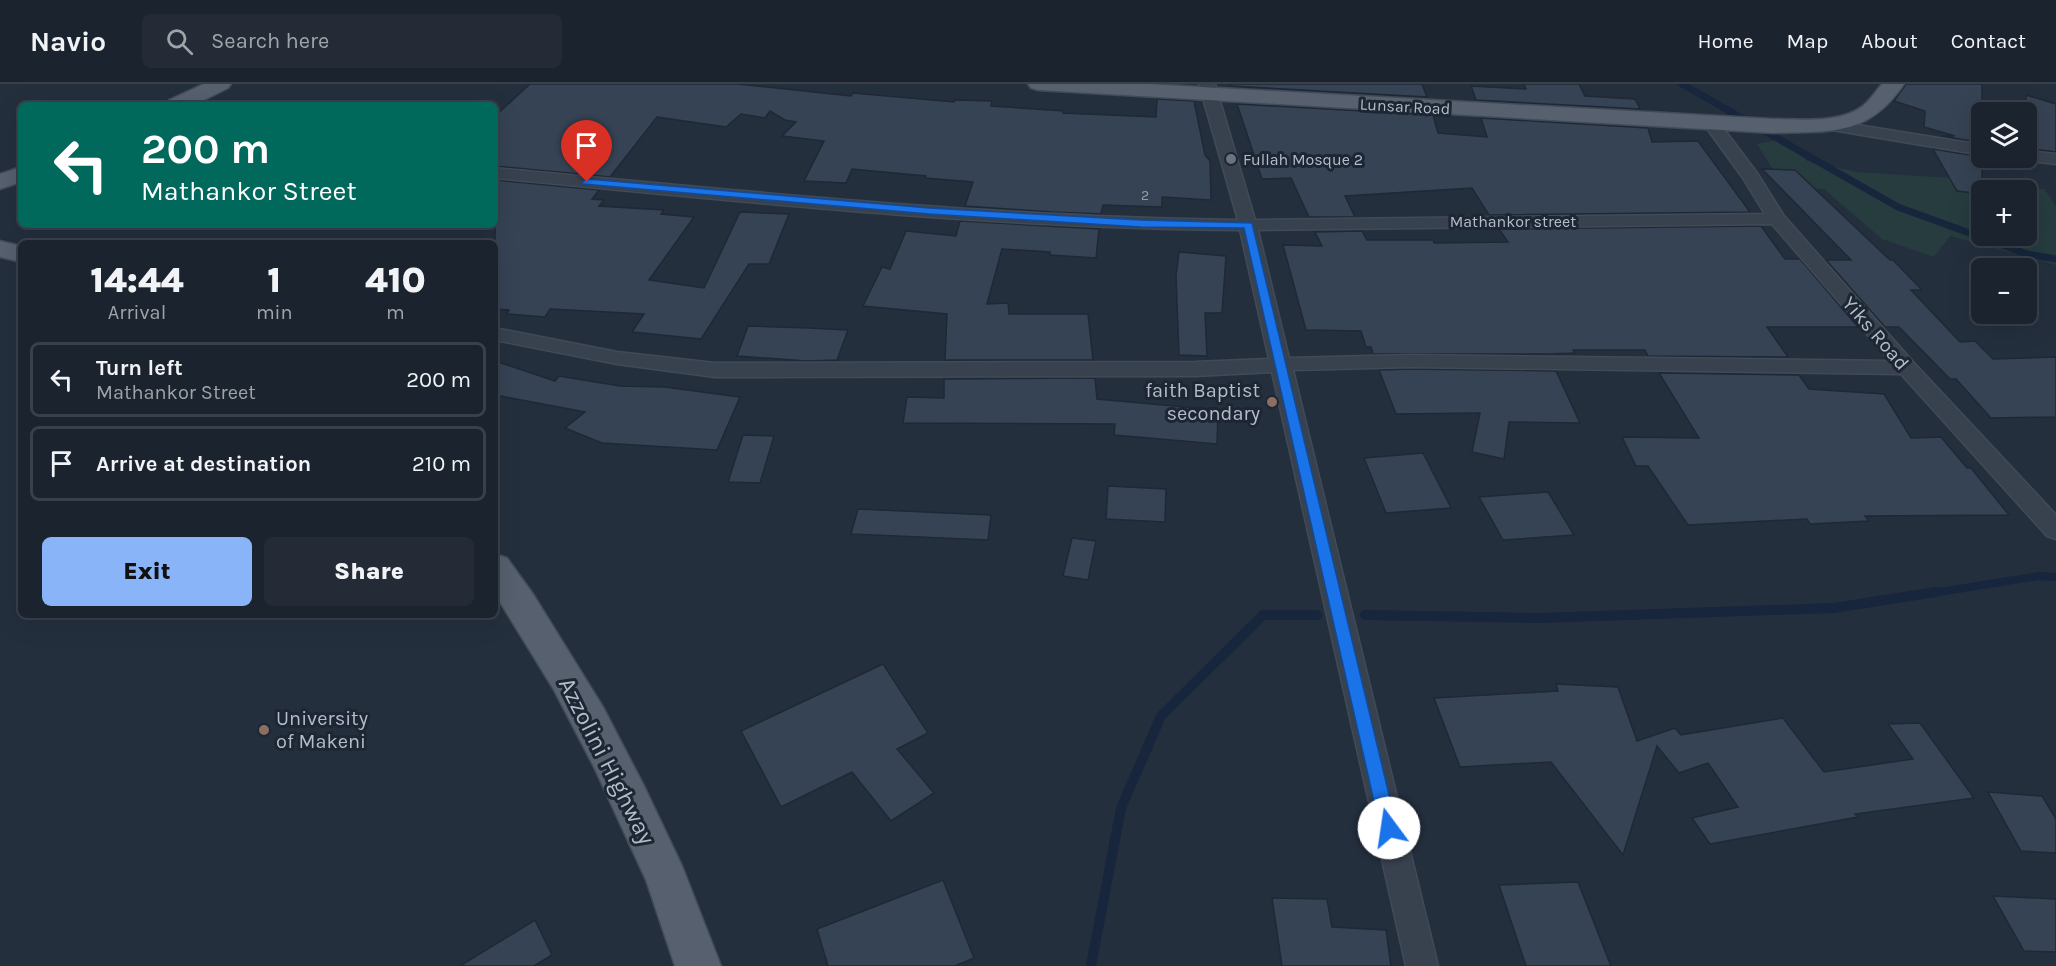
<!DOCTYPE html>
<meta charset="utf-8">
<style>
:root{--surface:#1b232e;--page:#242b36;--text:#f1f3f6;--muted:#a0a4aa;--line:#39404a;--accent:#8ab4f8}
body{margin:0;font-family:Karla,sans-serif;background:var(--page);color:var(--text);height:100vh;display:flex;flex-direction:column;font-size:22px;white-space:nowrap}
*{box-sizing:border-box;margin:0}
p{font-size:20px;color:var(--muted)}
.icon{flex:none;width:33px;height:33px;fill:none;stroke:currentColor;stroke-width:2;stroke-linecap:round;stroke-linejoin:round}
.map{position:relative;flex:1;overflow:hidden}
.drawer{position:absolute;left:18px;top:156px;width:480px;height:378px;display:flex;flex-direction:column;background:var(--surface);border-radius:9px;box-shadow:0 6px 24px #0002,0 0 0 2px var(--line)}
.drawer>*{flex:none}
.guide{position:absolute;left:18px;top:18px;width:480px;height:126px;border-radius:9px;box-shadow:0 6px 24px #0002,0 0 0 2px var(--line);background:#00695c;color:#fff;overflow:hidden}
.tools{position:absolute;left:1971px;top:18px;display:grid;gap:12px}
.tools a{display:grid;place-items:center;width:66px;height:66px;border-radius:9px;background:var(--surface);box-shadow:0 6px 24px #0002,0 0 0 2px var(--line);font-size:30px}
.pin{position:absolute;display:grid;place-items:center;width:51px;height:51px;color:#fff;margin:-62px -26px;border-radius:50% 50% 50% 0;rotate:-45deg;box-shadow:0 0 6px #0007}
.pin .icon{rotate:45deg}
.me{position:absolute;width:66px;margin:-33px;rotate:346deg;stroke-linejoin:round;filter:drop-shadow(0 0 4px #0008)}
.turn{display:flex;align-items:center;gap:21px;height:126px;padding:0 24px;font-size:27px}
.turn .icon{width:78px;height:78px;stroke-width:2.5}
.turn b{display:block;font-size:42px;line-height:51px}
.eta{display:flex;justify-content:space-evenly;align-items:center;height:102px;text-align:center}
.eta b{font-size:36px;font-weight:800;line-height:42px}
.primary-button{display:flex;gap:12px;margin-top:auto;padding:12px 24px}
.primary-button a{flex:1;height:69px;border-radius:9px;background:var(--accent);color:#111;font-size:24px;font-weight:800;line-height:69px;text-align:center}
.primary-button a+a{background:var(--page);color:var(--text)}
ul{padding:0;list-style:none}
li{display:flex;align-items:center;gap:18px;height:75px;margin:0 12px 9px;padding:0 12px;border:3px solid var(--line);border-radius:9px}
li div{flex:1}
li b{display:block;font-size:22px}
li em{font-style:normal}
header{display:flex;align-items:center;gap:36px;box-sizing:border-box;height:84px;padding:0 30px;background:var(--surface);border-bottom:2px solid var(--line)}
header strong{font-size:28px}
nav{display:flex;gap:33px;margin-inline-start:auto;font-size:21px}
.search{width:420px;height:54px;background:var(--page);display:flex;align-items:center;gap:15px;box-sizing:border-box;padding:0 21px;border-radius:9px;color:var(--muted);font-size:22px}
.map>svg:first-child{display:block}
.green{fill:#263c3f;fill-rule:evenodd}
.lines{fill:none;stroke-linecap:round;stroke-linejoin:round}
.stream-far2{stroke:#17263c;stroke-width:7}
.stream-far1{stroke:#17263c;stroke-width:8}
.stream{stroke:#17263c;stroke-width:10}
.building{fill:#364354;stroke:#1f2835;stroke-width:1.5}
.street-casing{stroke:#414a57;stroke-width:3}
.primary-casing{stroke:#414a57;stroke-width:3}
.street{fill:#38414e;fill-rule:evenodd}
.primary{fill:#56606e;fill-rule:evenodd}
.route{fill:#1a73e8;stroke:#114b97;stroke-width:1.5}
.worship-dot{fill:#6b7280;stroke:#1d2633;stroke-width:2}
.education-dot{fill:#8d6e63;stroke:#1d2633;stroke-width:2}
.labels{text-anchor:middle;stroke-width:6;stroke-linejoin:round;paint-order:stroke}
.far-number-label{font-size:14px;fill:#929caa}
.far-street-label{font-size:16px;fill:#b4bcc9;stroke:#1d2633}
.far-poi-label{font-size:16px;fill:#b4bcc9;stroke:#1d2633;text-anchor:start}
.street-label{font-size:20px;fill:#b4bcc9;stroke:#1d2633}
.poi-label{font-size:20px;fill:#b4bcc9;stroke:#1d2633;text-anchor:end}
.near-street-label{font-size:24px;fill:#b4bcc9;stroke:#1d2633}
</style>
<header>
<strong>Navio</strong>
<div class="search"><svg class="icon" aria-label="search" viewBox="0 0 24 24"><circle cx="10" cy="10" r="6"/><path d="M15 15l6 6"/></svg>Search here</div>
<nav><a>Home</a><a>Map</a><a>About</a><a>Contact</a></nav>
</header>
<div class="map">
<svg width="2056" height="882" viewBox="0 0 2056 882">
<rect width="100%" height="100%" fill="#242f3e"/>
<path class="green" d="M 1783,55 L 1807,77 L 1857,88 L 1983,96 L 2010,104 L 2044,105 L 2056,122 L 2056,181 L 1950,152 L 1934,173 L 1882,155 L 1824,105 L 1784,103 L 1757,60 ZM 1982,106 L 2026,106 L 2026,152 L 1982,152 Z"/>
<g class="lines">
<path class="stream-far2" d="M 1682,0 L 1898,123 L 2027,170 L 2056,175"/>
<path class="stream-far1" d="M 1927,510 L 2039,492 L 2056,493"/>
<g class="stream">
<path d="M 1365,531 L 1540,534 L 1834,524 L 1936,508"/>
<path d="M 1091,882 L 1121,724 L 1161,632 L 1263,531 L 1317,531"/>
</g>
</g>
<g class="building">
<path d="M 530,0 L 738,0 L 851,12 L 853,9 L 954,18 L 955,16 L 992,17 L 991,22 L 1064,27 L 1063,29 L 1156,33 L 1157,15 L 1194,17 L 1205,71 L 1210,77 L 1211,116 L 1162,113 L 1162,123 L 1103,121 L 1101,130 L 1052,128 L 965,122 L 973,98 L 925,94 L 926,92 L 852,85 L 846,99 L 804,97 L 824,57 L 782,52 L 796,38 L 785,36 L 770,27 L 765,34 L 741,30 L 726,43 L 657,33 L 610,93 L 495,82 L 495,32 Z"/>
<path d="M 1230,0 L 1422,0 L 1427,13 L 1231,2 Z"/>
<path d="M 1524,0 L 1579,0 L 1585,12 L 1635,15 L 1640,25 L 1476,16 L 1471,2 L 1526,5 Z"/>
<path d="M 1906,0 L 1982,0 L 1982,59 L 1942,52 L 1955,52 L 1924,43 L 1925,27 L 1894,17 Z"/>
<path d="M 2026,11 L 2056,20 L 2056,68 L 2026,64 Z"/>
<path d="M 1237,20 L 1433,31 L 1438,49 L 1487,53 L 1481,34 L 1648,44 L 1652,58 L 1698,57 L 1750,128 L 1489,131 L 1472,104 L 1345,112 L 1355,133 L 1309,133 L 1291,94 L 1262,95 Z"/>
<path d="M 1933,65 L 1982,73 L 1982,95 L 1979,95 L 1986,106 L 1982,106 L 1982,110 L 1957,107 Z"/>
<path d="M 1762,85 L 1795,86 L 1890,176 L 1893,176 L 1922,206 L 1911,206 L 1960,258 L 1975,257 L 1993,275 L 2056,273 L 2056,333 L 1991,334 L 1956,295 L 1950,295 L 1899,243 L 1885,243 L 1826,176 L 1851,176 Z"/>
<path d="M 495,96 L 599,106 L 592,115 L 604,116 L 599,122 L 664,126 L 661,130 L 694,133 L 649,196 L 704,204 L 740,128 L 789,130 L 769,180 L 749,180 L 701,255 L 632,248 L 644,230 L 550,225 L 545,233 L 507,230 L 509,226 L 495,225 Z"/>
<path d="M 960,137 L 1099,145 L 1096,174 L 1050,171 L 1050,168 L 1002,165 L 987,220 L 1008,219 L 1009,230 L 1088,230 L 1093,276 L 945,276 L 947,230 L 863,222 L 882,183 L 890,185 L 906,147 L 956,152 Z"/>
<path d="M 1761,142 L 1785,175 L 1800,175 L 1858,243 L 1767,243 L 1788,273 L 1648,272 L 1645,266 L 1573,266 L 1575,269 L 1548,270 L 1373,270 L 1371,263 L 1366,263 L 1361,247 L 1306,246 L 1283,161 L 1322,162 L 1315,148 L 1362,147 L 1367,156 L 1433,156 L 1434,159 L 1508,158 L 1499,145 Z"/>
<path d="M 1179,168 L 1226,172 L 1222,229 L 1205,229 L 1207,272 L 1179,271 L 1176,192 Z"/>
<path d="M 748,242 L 809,244 L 848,246 L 837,276 L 807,277 L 737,272 Z"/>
<path d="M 495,277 L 555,297 L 559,292 L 620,302 L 665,303 L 740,313 L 717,366 L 602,359 L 565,344 L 585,328 L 495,311 Z"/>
<path d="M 1411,285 L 1556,287 L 1580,339 L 1509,338 L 1504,375 L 1472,368 L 1480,329 L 1396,330 L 1379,286 Z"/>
<path d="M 1659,289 L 1799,291 L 1809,305 L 1884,310 L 1911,354 L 1941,353 L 1967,384 L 1971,384 L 2009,431 L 1865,432 L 1869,437 L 1810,440 L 1807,435 L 1688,441 L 1648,382 L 1636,382 L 1622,353 L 1699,354 Z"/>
<path d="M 1095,294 L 1097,315 L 1218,326 L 1217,360 L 1114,351 L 1115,340 L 903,339 L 907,313 L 944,314 L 944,295 Z"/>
<path d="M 743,351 L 774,352 L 760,399 L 728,398 Z"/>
<path d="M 1423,369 L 1451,424 L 1386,429 L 1364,374 Z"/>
<path d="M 1108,402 L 1166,405 L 1165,438 L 1106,435 Z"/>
<path d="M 1548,408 L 1574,451 L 1503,456 L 1479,413 Z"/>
<path d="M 858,425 L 991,431 L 988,456 L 851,450 Z"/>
<path d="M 1072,454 L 1096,457 L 1088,496 L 1063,492 Z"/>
<path d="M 883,580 L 928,649 L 897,665 L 934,709 L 891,737 L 852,688 L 781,723 L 741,647 Z"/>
<path d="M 1556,600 L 1618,603 L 1637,657 L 1675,644 L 1681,651 L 1783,634 L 1824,688 L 1913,675 L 1888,640 L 1920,639 L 1974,714 L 1855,730 L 1858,733 L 1710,760 L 1692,734 L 1738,723 L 1708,679 L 1679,689 L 1657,662 L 1623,771 L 1551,678 L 1460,683 L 1434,614 L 1558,607 Z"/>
<path d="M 1988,708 L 2042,712 L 2056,735 L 2056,769 L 2021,767 Z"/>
<path d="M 943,796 L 974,874 L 955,882 L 828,882 L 817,845 Z"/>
<path d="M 1578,798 L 1611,882 L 1526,882 L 1499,801 Z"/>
<path d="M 1993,812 L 2056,815 L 2056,868 L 2024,867 Z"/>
<path d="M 1272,814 L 1327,815 L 1332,843 L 1386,846 L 1391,882 L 1282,882 Z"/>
<path d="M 535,836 L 552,871 L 534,882 L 460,882 Z"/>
</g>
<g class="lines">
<g class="street-casing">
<g id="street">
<path d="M 1199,0 L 1215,0 L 1255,136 L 1765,130 L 1743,94 L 1703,39 L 1711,34 L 1717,36 L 1757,89 L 1784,132 L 1914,279 L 2056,431 L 2056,455 L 2047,452 L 1901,290 L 1411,283 L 1293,286 L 1438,882 L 1406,882 L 1272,288 L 1195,292 L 715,293 L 617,280 L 495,256 L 495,244 L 617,268 L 715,279 L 1195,278 L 1269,275 L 1240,146 C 991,144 743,118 495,94 L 495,84 C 742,107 989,133 1238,136 ZM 1772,140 L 1890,277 L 1411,271 L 1289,274 L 1258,146 Z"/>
<path d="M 1826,36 L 1982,61 L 1982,71 L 1820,44 L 1818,41 L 1820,38 Z"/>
<path d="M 2026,67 L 2056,70 L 2056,80 L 2020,76 L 2019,74 L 2026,74 Z"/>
</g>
</g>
<g class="primary-casing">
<g id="primary">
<path d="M 204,0 L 231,0 L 228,4 L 194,21 L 166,21 L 169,16 Z"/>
<path d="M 1028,0 L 1148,0 L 1773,35 C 1801,35 1839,40 1863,22 C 1870,16 1876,7 1882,0 L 1904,0 C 1868,53 1831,47 1773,49 L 1038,6 L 1031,4 Z"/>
<path d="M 21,83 L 21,98 L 0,105 L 0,90 Z"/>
<path d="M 0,157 L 21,162 L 21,178 L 0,173 Z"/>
<path d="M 495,470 L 507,474 L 533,510 L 603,623 L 644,702 L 682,782 L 721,882 L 675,882 L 646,796 L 595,685 L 554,606 L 495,510 Z"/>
</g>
</g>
<use href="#street" class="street"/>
<use href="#primary" class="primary"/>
</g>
<path class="route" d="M 587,95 L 929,124 L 1141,136 L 1252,139 L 1397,744 L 1395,749 L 1389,752 L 1383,749 L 1380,744 L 1244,144 L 1141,143 L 929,130 L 583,100 L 582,98 Z"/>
<circle class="worship-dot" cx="1231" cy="75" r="6"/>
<g class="education-dot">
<circle cx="1272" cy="318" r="6"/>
<circle cx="264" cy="646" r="6"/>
</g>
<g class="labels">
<g class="far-number-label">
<text x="1145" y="116">2</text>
</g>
<g class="far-street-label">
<text transform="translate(1405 22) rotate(3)" y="6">Lunsar Road</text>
<text x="1513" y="143">Mathankor street</text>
</g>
<g class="far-poi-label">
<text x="1243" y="81">Fullah Mosque 2</text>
</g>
<g class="street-label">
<text transform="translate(1876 249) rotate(49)" y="7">Yiks Road</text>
</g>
<g class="poi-label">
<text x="1260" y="313">faith Baptist<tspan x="1260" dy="23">secondary</tspan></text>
<text x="276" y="641" text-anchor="start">University<tspan x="276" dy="23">of Makeni</tspan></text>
</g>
<g class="near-street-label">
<text transform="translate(607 677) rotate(63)" y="8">Azzolini Highway</text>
</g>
</g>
</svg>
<div class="tools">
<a><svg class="icon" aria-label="layers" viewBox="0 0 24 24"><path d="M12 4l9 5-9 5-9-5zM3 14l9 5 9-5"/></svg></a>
<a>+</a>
<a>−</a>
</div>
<div class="pin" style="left:587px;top:98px;background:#d93025"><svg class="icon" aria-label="arrive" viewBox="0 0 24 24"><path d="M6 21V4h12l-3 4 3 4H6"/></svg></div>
<svg class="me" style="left:1389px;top:744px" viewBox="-20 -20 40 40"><circle r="19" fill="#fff"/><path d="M0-13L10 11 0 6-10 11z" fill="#1a73e8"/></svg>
<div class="guide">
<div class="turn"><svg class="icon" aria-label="left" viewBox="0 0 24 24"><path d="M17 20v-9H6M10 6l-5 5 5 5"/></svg><div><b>200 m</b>Mathankor Street</div></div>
</div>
<section class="drawer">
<div class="eta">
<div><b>14:44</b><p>Arrival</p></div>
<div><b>1</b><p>min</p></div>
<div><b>410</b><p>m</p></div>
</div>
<ul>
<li><svg class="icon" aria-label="left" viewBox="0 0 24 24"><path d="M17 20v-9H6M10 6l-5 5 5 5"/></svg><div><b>Turn left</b><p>Mathankor Street</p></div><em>200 m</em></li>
<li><svg class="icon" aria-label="arrive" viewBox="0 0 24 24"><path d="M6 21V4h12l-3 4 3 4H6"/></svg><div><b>Arrive at destination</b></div><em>210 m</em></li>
</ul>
<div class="primary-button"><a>Exit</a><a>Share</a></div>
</section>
</div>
